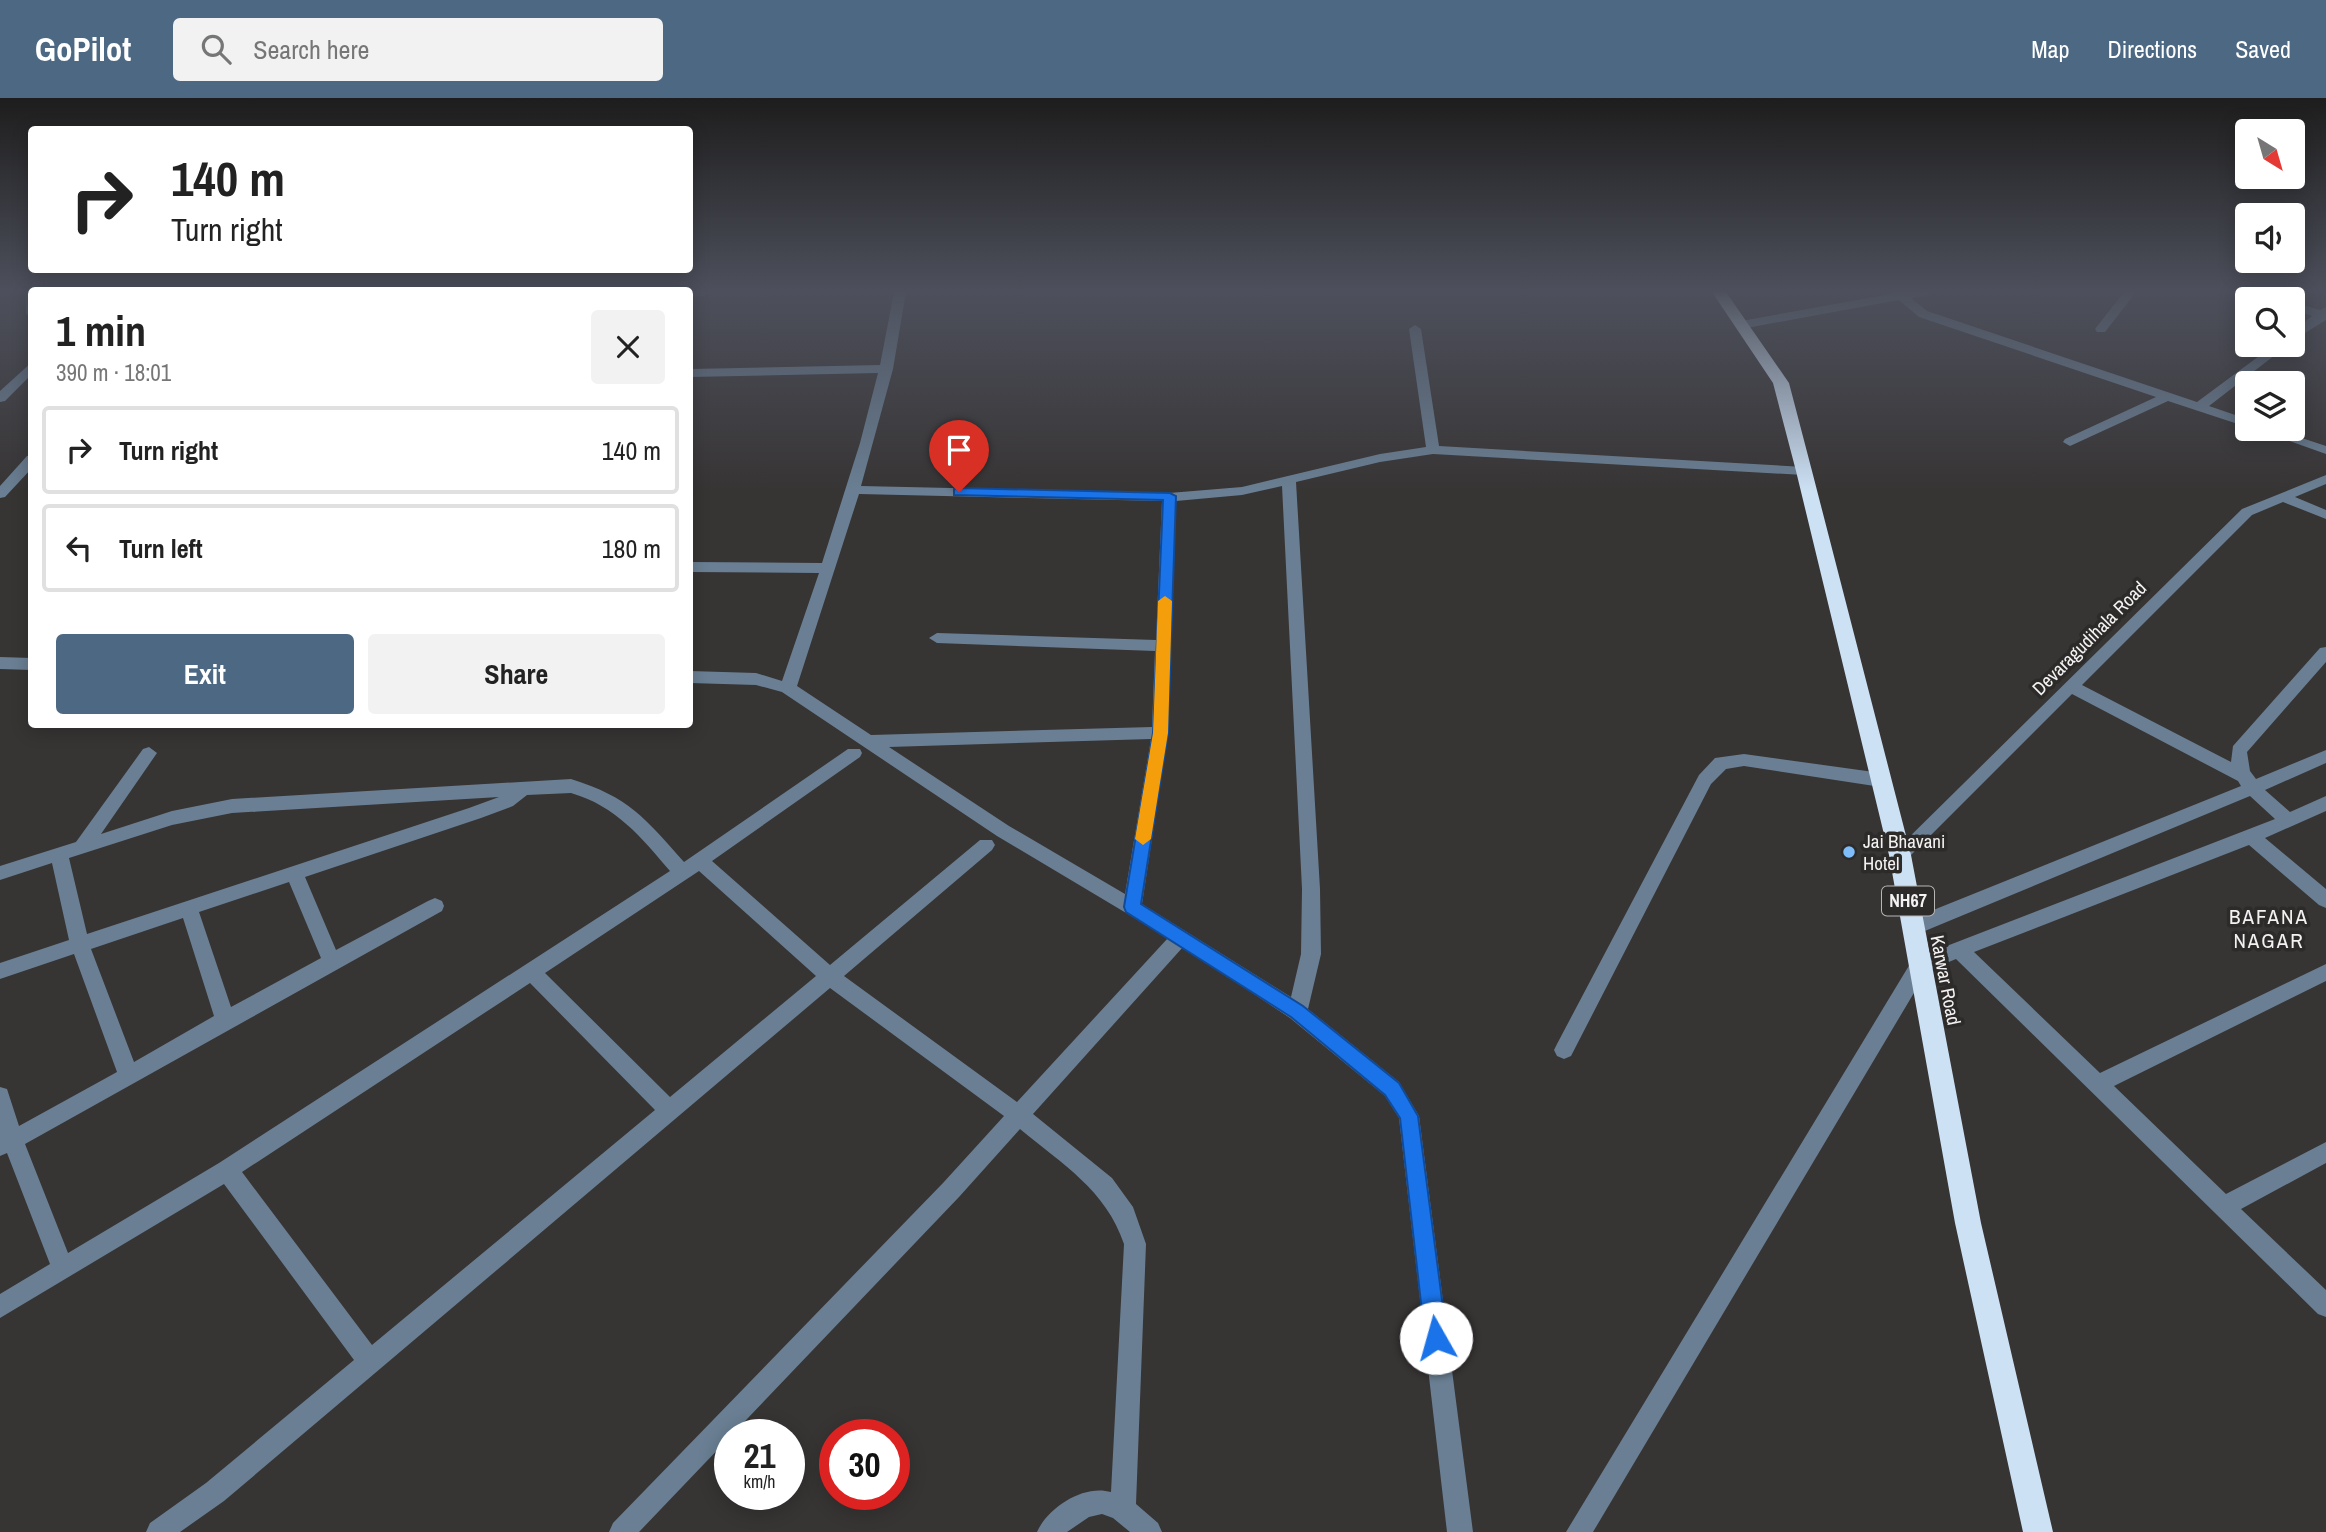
<!DOCTYPE html>
<meta charset="utf-8">
<style>
:root{--surface:#fff;--page:#f2f2f2;--text:#222;--muted:#767676;--line:#e0e0e0;--accent:#4c6883}
body{margin:0;font-family:"Archivo Narrow",sans-serif;background:var(--page);color:var(--text);height:100vh;display:flex;flex-direction:column;font-size:26px;white-space:nowrap}
*{box-sizing:border-box;margin:0}
p{font-size:23px;color:var(--muted)}
.icon{flex:none;width:38px;height:38px;fill:none;stroke:currentColor;stroke-width:2;stroke-linecap:round;stroke-linejoin:round}
.map{position:relative;flex:1;overflow:hidden}
.side{position:absolute;left:28px;top:189px;width:665px;height:441px;display:flex;flex-direction:column;background:var(--surface);border-radius:7px;box-shadow:0 4px 18px #0003}
.side>*{flex:none}
.banner{position:absolute;left:28px;top:28px;width:665px;height:147px;border-radius:7px;box-shadow:0 4px 18px #0003;background:#fff;color:var(--text);overflow:hidden}
.needle{width:46px;rotate:143deg}
.controls{position:absolute;left:2235px;top:21px;display:grid;gap:14px}
.controls a{display:grid;place-items:center;width:70px;height:70px;border-radius:7px;background:var(--surface);box-shadow:0 4px 18px #0003;font-size:35px}
.speed{position:absolute;left:714px;top:1321px;display:flex;gap:14px;font-size:35px;font-weight:700;text-align:center}
.speed>*{display:grid;place-content:center;width:91px;height:91px;border-radius:50%;background:var(--surface);box-shadow:0 4px 18px #0003;line-height:1}
.speed small{font-size:18px;font-weight:400}
.speed .limit{border:10px solid #d22;background:#fff;color:#111}
.pin{position:absolute;display:grid;place-items:center;width:60px;height:60px;color:#fff;margin:-72px -30px;border-radius:50% 50% 50% 0;rotate:-45deg;box-shadow:0 0 7px #0007}
.pin .icon{rotate:45deg}
.me{position:absolute;width:77px;margin:-38px;rotate:353deg;stroke-linejoin:round;filter:drop-shadow(0 0 5px #0008)}
.turn{display:flex;align-items:center;gap:24px;height:147px;padding:0 28px;font-size:32px}
.turn .icon{width:91px;height:91px;stroke-width:2.5}
.turn b{display:block;font-size:49px;line-height:60px}
.round{display:grid;place-items:center;flex:none;width:74px;height:74px;border-radius:7px;background:var(--page)}
.overview{display:flex;align-items:center;justify-content:space-between;height:119px;padding:0 28px}
h1{font-size:42px;font-weight:800;line-height:52px}
.primary-button{display:flex;gap:14px;margin-top:auto;padding:14px 28px}
.primary-button a{flex:1;height:80px;border-radius:7px;background:var(--accent);color:#fff;font-size:28px;font-weight:800;line-height:80px;text-align:center}
.primary-button a+a{background:var(--page);color:var(--text)}
ul{padding:0;list-style:none}
li{display:flex;align-items:center;gap:21px;height:88px;margin:0 14px 10px;padding:0 14px;border:4px solid var(--line);border-radius:7px}
li div{flex:1}
li b{display:block;font-size:26px}
li em{font-style:normal}
header{display:flex;align-items:center;gap:42px;box-sizing:border-box;height:98px;padding:0 35px;background:var(--accent);color:#fff}
header strong{font-size:33px}
nav{display:flex;gap:38px;margin-inline-start:auto;font-size:24px}
.search{width:490px;height:63px;background:var(--page);display:flex;align-items:center;gap:18px;box-sizing:border-box;padding:0 24px;border-radius:7px;color:var(--muted);font-size:26px}
.map>svg:first-child{display:block}
.lines{fill:none;stroke-linecap:round;stroke-linejoin:round}
.minor{fill:#6a7f93;fill-rule:evenodd}
.highway{fill:#cde1f5;fill-rule:evenodd}
.route{fill:#1a73e8;stroke:#114b97;stroke-width:2}
.slow{fill:#f59e0b}
.poi-dot{fill:#7fbdfa;stroke:#2d2a2a;stroke-width:2.5}
.labels{text-anchor:middle;stroke-width:7;stroke-linejoin:round;paint-order:stroke}
.shield{fill:#2d2a2a;stroke:#b8b5b5;stroke-width:2}
.shield-label{font-size:18px;font-weight:bold;fill:#f3f1f1}
.street-label{font-size:19px;fill:#f3f1f1;stroke:#2d2a2a}
.poi-label{font-size:19px;fill:#f3f1f1;stroke:#2d2a2a;text-anchor:start}
.neighbourhood-label{font-size:21px;letter-spacing:2px;fill:#f3f1f1;stroke:#2d2a2a}
</style>
<header>
<strong>GoPilot</strong>
<div class="search"><svg class="icon" aria-label="search" viewBox="0 0 24 24"><circle cx="10" cy="10" r="6"/><path d="M15 15l6 6"/></svg>Search here</div>
<nav><a>Map</a><a>Directions</a><a>Saved</a></nav>
</header>
<div class="map">
<svg width="2326" height="1434" viewBox="0 0 2326 1434">
<rect width="100%" height="100%" fill="#373434"/>
<g class="lines">
<g class="minor">
<path d="M 25,194 L 32,194 L 32,219 L 26,216 Z"/>
<path d="M 690,194 L 710,194 L 704,198 L 690,198 Z"/>
<path d="M 894,194 L 906,194 L 893,271 L 861,388 L 1169,395 L 1242,389 L 1380,356 L 1426,349 L 1409,231 L 1415,227 L 1421,231 L 1439,348 L 1804,369 L 1811,373 L 1804,377 L 1433,356 L 1380,364 L 1296,384 L 1320,791 L 1321,856 L 1308,911 L 1399,984 L 1419,1018 L 1473,1434 L 1447,1434 L 1399,1020 L 1385,998 L 1290,920 L 1183,849 L 1033,1016 L 1112,1080 L 1133,1109 L 1146,1146 L 1136,1406 L 1158,1425 L 1162,1434 L 1130,1434 L 1113,1420 L 1102,1416 L 1089,1419 L 1067,1434 L 1037,1434 C 1048,1409 1084,1386 1111,1394 L 1124,1146 C 1106,1092 1062,1066 1020,1031 L 959,1099 L 639,1434 L 609,1434 L 613,1425 L 943,1085 L 1004,1018 L 830,890 L 224,1403 L 180,1434 L 146,1434 L 150,1425 L 206,1385 L 354,1262 L 224,1086 L 0,1220 L 0,1196 L 50,1166 L 7,1055 L 0,1058 L 0,989 L 7,991 L 19,1028 L 117,974 L 74,856 L 0,881 L 0,865 L 69,842 L 52,765 L 0,782 L 0,768 L 76,744 L 143,651 L 149,649 L 157,655 L 101,736 L 172,713 L 232,701 L 571,681 C 629,699 645,720 684,764 L 848,651 L 860,651 L 862,655 L 860,659 L 712,763 L 830,867 L 980,742 L 992,742 L 995,747 L 992,752 L 844,878 L 1017,1004 L 1168,840 L 997,738 L 782,594 L 756,587 L 690,585 L 690,573 L 756,575 L 782,583 L 819,475 L 690,474 L 690,464 L 822,465 L 860,345 L 878,275 L 690,279 L 690,271 L 880,267 ZM 1282,388 L 1302,791 L 1301,856 L 1291,899 L 1142,806 L 1168,635 L 1176,403 L 1242,397 ZM 859,396 L 1162,403 L 1156,542 L 937,535 L 929,540 L 937,545 L 1155,553 L 1152,629 L 871,637 L 797,588 ZM 1151,641 L 1125,796 L 1009,728 L 889,649 ZM 571,695 C 616,708 641,739 670,773 L 219,1065 L 68,1155 L 25,1046 L 442,813 L 444,808 L 442,803 L 435,800 L 428,803 L 336,852 L 305,779 L 481,720 L 513,708 L 527,697 ZM 499,699 L 469,710 L 87,836 L 69,760 L 172,727 L 232,715 ZM 699,773 L 816,878 L 670,999 L 545,875 ZM 289,784 L 321,860 L 231,909 L 199,814 ZM 183,820 L 214,918 L 134,964 L 91,851 ZM 530,885 L 655,1012 L 372,1247 L 242,1074 Z"/>
<path d="M 1888,194 L 1930,194 L 1928,197 L 1911,200 L 1927,213 L 2197,304 L 2274,247 L 2288,247 L 2209,308 L 2247,321 L 2247,329 L 2168,303 L 2070,348 L 2063,344 L 2065,341 L 2156,299 L 1919,219 L 1899,202 L 1741,231 L 1735,227 L 1741,223 L 1890,196 Z"/>
<path d="M 2124,194 L 2136,194 L 2105,234 L 2097,234 L 2095,231 Z"/>
<path d="M 2248,194 L 2265,194 L 2283,201 L 2265,201 Z"/>
<path d="M 2292,204 L 2320,212 L 2326,209 L 2326,222 L 2292,243 L 2292,233 L 2312,218 L 2292,211 Z"/>
<path d="M 32,264 L 32,276 L 5,303 L 0,304 L 0,293 Z"/>
<path d="M 2256,331 L 2275,331 L 2326,348 L 2326,356 Z"/>
<path d="M 32,357 L 32,370 L 5,399 L 0,400 L 0,388 L 27,358 Z"/>
<path d="M 2326,377 L 2326,386 L 2295,399 L 2326,412 L 2326,421 L 2283,404 L 2252,417 L 2082,587 L 2231,664 L 2233,648 L 2320,550 L 2326,549 L 2326,564 L 2247,654 L 2250,673 L 2256,681 L 2326,652 L 2326,665 L 2265,692 L 2290,714 L 2326,698 L 2326,713 L 2265,740 L 2326,791 L 2326,810 L 2319,807 L 2249,747 L 1974,854 L 2100,975 L 2326,866 L 2326,883 L 2114,988 L 2226,1096 L 2326,1044 L 2326,1065 L 2241,1111 L 2326,1192 L 2326,1219 L 2318,1216 L 1956,861 L 1927,873 L 1593,1434 L 1566,1434 L 1913,861 L 2275,721 L 2250,698 L 1920,835 L 1913,837 L 1906,835 L 1904,829 L 1906,823 L 2241,688 L 2238,683 L 2072,596 L 1906,762 L 1894,762 L 1891,757 L 2242,411 Z"/>
<path d="M 0,559 L 32,560 L 32,572 L 0,571 Z"/>
<path d="M 1744,656 L 1881,675 L 1890,682 L 1881,689 L 1744,668 L 1726,671 L 1711,686 L 1571,958 L 1564,961 L 1557,958 L 1554,952 L 1557,946 L 1699,677 L 1715,660 Z"/>
</g>
<path class="highway" d="M 1712,194 L 1726,194 L 1789,285 L 1812,373 L 1911,757 L 1981,1125 L 2053,1434 L 2023,1434 L 1955,1125 L 1889,757 L 1796,373 L 1773,285 Z"/>
</g>
<linearGradient id="sky" x2="0" y2="1"><stop stop-color="#1e1d1d"/><stop offset="0.49" stop-color="#4d505c"/><stop offset="1" stop-color="#4d505c" stop-opacity="0"/></linearGradient>
<rect width="2326" height="394" fill="url(#sky)"/>
<path class="route" d="M 959,390 L 1170,395 L 1176,398 L 1168,635 L 1141,806 L 1303,908 L 1399,985 L 1418,1018 L 1447,1240 L 1444,1247 L 1436,1250 L 1429,1247 L 1425,1240 L 1400,1020 L 1385,997 L 1291,919 L 1126,814 L 1124,809 L 1153,635 L 1163,402 L 954,397 L 954,391 Z"/>
<path class="slow" d="M 1165,498 L 1172,503 L 1168,635 L 1151,741 L 1143,747 L 1135,741 L 1153,635 L 1158,503 Z"/>
<circle class="poi-dot" cx="1849" cy="754" r="7"/>
<g class="labels">
<rect class="shield" x="1882" y="788.5" width="52" height="29" rx="5"/>
<g class="shield-label">
<text x="1908" y="809">NH67</text>
</g>
<g class="street-label">
<text transform="translate(2089 540) rotate(-45)" y="7">Devaragudihala Road</text>
<text transform="translate(1946 882) rotate(79)" y="7">Karwar Road</text>
</g>
<g class="poi-label">
<text x="1863" y="750">Jai Bhavani<tspan x="1863" dy="22">Hotel</tspan></text>
</g>
<g class="neighbourhood-label">
<text x="2269" y="826">BAFANA<tspan x="2269" dy="24">NAGAR</tspan></text>
</g>
</g>
</svg>
<div class="controls">
<a><svg class="needle" viewBox="-14 -14 28 28"><path d="M0-13l5 13h-10z" fill="#e53935"/><path d="M0 13l5-13h-10z" fill="#767676"/></svg></a>
<a><svg class="icon" aria-label="sound" viewBox="0 0 24 24"><path d="M4 9h4l5-4v14l-5-4H4zM17 9q2 3 0 6"/></svg></a>
<a><svg class="icon" aria-label="search" viewBox="0 0 24 24"><circle cx="10" cy="10" r="6"/><path d="M15 15l6 6"/></svg></a>
<a><svg class="icon" aria-label="layers" viewBox="0 0 24 24"><path d="M12 4l9 5-9 5-9-5zM3 14l9 5 9-5"/></svg></a>
</div>
<div class="speed"><div>21<small>km/h</small></div><div class="limit">30</div></div>
<div class="pin" style="left:959px;top:394px;background:#d93025"><svg class="icon" aria-label="arrive" viewBox="0 0 24 24"><path d="M6 21V4h12l-3 4 3 4H6"/></svg></div>
<svg class="me" style="left:1436px;top:1240px" viewBox="-20 -20 40 40"><circle r="19" fill="#fff"/><path d="M0-13L10 11 0 6-10 11z" fill="#1a73e8"/></svg>
<div class="banner">
<div class="turn"><svg class="icon" aria-label="right" viewBox="0 0 24 24"><path d="M7 20v-9h11M14 6l5 5-5 5"/></svg><div><b>140 m</b>Turn right</div></div>
</div>
<section class="side">
<div class="overview"><div><h1>1 min</h1><p>390 m · 18:01</p></div><a class="round"><svg class="icon" aria-label="close" viewBox="0 0 24 24"><path d="M6 6l12 12M18 6L6 18"/></svg></a></div>
<ul>
<li><svg class="icon" aria-label="right" viewBox="0 0 24 24"><path d="M7 20v-9h11M14 6l5 5-5 5"/></svg><div><b>Turn right</b></div><em>140 m</em></li>
<li><svg class="icon" aria-label="left" viewBox="0 0 24 24"><path d="M17 20v-9H6M10 6l-5 5 5 5"/></svg><div><b>Turn left</b></div><em>180 m</em></li>
</ul>
<div class="primary-button"><a>Exit</a><a>Share</a></div>
</section>
</div>
